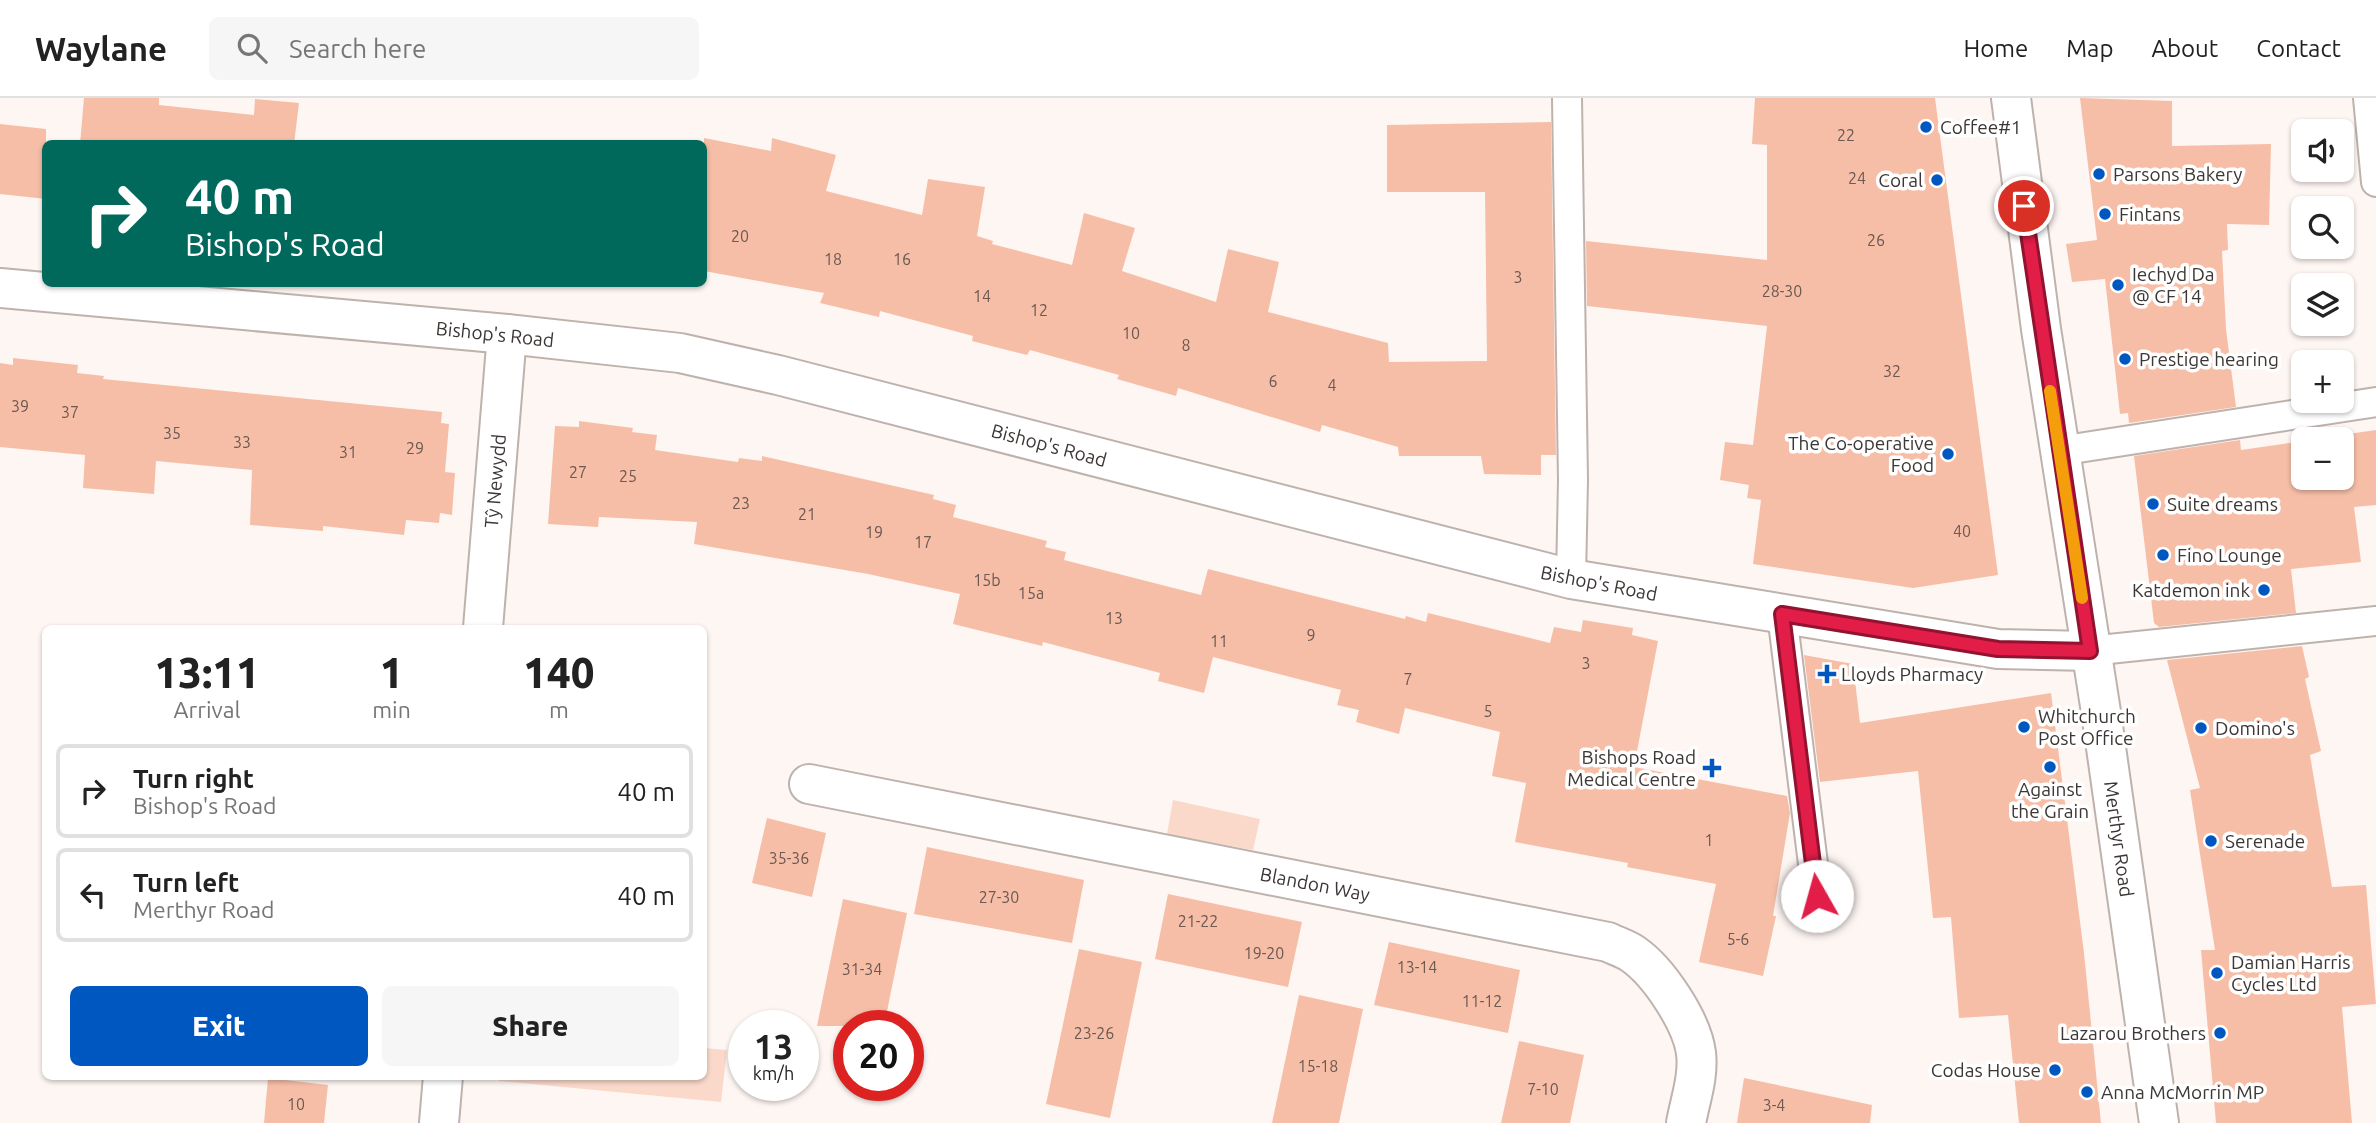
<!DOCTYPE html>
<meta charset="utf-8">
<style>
:root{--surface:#fff;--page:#f6f6f6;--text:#222;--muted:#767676;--line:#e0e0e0;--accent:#0057c0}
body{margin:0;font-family:Ubuntu,sans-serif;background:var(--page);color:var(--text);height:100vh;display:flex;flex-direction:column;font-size:26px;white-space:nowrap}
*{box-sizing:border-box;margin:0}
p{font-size:23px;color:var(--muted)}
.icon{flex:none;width:38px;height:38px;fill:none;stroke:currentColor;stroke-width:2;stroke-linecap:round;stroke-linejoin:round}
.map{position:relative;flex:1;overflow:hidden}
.side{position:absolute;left:42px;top:527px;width:665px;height:455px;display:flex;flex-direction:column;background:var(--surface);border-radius:10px;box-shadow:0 2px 5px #0004}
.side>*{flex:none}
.banner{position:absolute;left:42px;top:42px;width:665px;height:147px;border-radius:10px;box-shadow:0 2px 5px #0004;background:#00695c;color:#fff;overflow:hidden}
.buttons{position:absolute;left:2291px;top:21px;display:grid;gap:14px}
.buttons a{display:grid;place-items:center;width:63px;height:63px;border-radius:10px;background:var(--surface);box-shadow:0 2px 5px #0004;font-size:35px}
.speed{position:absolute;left:728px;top:912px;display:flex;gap:14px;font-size:35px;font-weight:700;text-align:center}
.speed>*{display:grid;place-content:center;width:91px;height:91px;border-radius:50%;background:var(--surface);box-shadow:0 2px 5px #0004;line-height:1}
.speed small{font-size:18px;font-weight:400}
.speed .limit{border:10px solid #d22;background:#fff;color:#111}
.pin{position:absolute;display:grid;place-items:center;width:60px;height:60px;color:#fff;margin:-30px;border:4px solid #fff;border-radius:50%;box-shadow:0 2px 7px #0007}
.me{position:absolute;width:77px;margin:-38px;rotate:353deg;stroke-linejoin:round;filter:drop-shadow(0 0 5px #0008)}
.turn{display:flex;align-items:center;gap:24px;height:147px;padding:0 28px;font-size:32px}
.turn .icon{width:91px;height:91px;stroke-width:2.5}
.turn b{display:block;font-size:49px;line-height:60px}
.eta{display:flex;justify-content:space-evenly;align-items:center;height:119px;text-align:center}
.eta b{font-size:42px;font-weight:800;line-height:49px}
.action{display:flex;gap:14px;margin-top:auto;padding:14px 28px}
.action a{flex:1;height:80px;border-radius:10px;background:var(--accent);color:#fff;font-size:28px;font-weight:800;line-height:80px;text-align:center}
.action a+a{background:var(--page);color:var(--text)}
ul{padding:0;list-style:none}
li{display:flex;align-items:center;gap:21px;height:94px;margin:0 14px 10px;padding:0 14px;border:4px solid var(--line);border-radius:10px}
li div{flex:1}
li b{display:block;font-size:26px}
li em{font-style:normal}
header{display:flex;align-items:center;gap:42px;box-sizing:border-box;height:98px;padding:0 35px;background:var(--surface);border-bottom:2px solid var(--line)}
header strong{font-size:33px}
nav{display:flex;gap:38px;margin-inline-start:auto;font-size:24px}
.search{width:490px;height:63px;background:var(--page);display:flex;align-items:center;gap:18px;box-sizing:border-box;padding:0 24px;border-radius:10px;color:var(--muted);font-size:26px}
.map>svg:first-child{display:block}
.green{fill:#fad9cb}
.building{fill:#f7bea7}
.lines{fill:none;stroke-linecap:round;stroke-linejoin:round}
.service-casing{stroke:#beb2ad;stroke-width:32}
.minor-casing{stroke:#beb2ad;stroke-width:42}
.tertiary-casing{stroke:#beb2ad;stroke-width:42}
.service{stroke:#fff;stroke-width:28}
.minor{stroke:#fff;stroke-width:38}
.tertiary{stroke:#fff;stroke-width:38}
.route-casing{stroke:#92132f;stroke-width:18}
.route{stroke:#e11d48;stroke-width:12}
.slow{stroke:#f59e0b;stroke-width:12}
.poi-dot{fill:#0057c0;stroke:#fff;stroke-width:2.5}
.labels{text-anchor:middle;stroke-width:7;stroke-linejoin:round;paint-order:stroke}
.number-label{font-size:16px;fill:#6b5952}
.poi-label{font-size:19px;fill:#3c3735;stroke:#fff;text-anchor:start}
.street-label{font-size:19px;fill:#3c3735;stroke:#fff}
</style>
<header>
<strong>Waylane</strong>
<div class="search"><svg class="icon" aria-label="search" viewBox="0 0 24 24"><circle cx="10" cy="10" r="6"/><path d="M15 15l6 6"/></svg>Search here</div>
<nav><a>Home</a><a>Map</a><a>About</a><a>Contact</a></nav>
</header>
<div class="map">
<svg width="2376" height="1025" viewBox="0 0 2376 1025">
<rect width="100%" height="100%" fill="#fef6f3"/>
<g class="green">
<path d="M 1173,702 L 1260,721 L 1253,752 L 1167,736 Z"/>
<path d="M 704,950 L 727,952 L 721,1004 L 499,983 L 500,978 L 704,978 Z"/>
</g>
<g class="building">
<path d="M 84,0 L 159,0 L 159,7 L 254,17 L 255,1 L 299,5 L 294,46 L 80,46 Z"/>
<path d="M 1755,0 L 1935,0 L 1998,477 L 1913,490 L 1753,466 L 1761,402 L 1747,400 L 1749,387 L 1720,382 L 1725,344 L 1753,347 L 1767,228 L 1587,208 L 1586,143 L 1767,162 L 1767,47 L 1752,46 Z"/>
<path d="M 2080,0 L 2172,3 L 2172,48 L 2271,46 L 2269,127 L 2227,126 L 2228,152 L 2222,153 L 2226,231 L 2236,309 L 2129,325 L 2128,315 L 2120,316 L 2105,181 L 2072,184 L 2066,146 L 2097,142 Z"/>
<path d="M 1551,24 L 1556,357 L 1541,357 L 1541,377 L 1484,376 L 1481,358 L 1399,358 L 1398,349 L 1322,327 L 1320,334 L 1178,290 L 1176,298 L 1117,281 L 1119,277 L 1030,252 L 1027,257 L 999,250 L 972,243 L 973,238 L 880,213 L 879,219 L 820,205 L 824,195 L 704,173 L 704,40 L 771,53 L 772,40 L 836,57 L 826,93 L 922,117 L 928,81 L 985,89 L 977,138 L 993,143 L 992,146 L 1072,167 L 1084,115 L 1135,130 L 1122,173 L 1216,204 L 1228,151 L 1279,164 L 1268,214 L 1388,245 L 1389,264 L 1487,263 L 1485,94 L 1387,94 L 1387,27 Z"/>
<path d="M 0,26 L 46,31 L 46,101 L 0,96 Z"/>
<path d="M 13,260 L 78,267 L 77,275 L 104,278 L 103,281 L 442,314 L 441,325 L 449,326 L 445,374 L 455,375 L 452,417 L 440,415 L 439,425 L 406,422 L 404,437 L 323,428 L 323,433 L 250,427 L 252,372 L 156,363 L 154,396 L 83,390 L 85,357 L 0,349 L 0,265 L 13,267 Z"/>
<path d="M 579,323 L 633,330 L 632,334 L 657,337 L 655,352 L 738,364 L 739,360 L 762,363 L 762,358 L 934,397 L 933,401 L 956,407 L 953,419 L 1047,443 L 1045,449 L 1066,454 L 1064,462 L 1201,497 L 1208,471 L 1405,521 L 1406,518 L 1426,524 L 1428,515 L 1550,545 L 1554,529 L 1581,534 L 1583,522 L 1633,530 L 1632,537 L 1658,543 L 1634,669 L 1787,698 L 1790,715 L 1773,818 L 1776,818 L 1763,878 L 1699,864 L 1716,786 L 1627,769 L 1628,765 L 1515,744 L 1526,685 L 1492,678 L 1500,634 L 1405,610 L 1399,636 L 1356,624 L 1359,612 L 1337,607 L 1341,592 L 1213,559 L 1204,595 L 1158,583 L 1160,575 L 1043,544 L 1042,548 L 953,526 L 960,496 L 868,476 L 694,446 L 697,424 L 599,419 L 598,429 L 548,426 L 555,328 L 579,329 Z"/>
<path d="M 2376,332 L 2376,407 L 2354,409 L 2361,464 L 2291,471 L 2296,515 L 2159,529 L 2154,525 L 2134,358 L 2240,342 L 2241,352 L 2303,343 L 2303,380 L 2342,380 L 2342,341 L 2313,341 Z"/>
<path d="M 2302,548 L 2309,579 L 2305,581 L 2321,653 L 2310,657 L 2332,789 L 2366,787 L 2376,906 L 2342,909 L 2352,1025 L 2216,1025 L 2201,852 L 2215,852 L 2190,692 L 2200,690 L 2167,562 Z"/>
<path d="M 1804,557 L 1853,566 L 1860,625 L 2051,595 L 2084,855 L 2101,1025 L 2019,1025 L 2008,917 L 1959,920 L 1951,819 L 1933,820 L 1918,673 L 1820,684 Z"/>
<path d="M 767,720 L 826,735 L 812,799 L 752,785 Z"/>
<path d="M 927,749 L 1084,782 L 1072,845 L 914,816 Z"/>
<path d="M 1168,796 L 1302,824 L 1288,889 L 1155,861 Z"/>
<path d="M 843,801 L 907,815 L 884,928 L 817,928 Z"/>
<path d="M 1389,844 L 1520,872 L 1508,935 L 1374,907 Z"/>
<path d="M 1079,851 L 1142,864 L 1110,1020 L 1046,1006 Z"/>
<path d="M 1299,897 L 1363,911 L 1339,1025 L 1272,1025 Z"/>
<path d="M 1519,943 L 1584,957 L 1570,1025 L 1501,1025 Z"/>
<path d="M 268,980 L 328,987 L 324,1025 L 264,1025 Z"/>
<path d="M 1744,980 L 1872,1007 L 1870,1025 L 1737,1025 Z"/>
</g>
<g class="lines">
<g class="service-casing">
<g id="service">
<path d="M 1567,0 L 1573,382 L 1571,481"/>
<path d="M 2368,0 L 2376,84"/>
<path d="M 2059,353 L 2376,304"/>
<path d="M 1782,516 L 1817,798"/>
<path d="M 2090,553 L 2376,523"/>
</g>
</g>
<g class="minor-casing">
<g id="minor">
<path d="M 0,190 L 507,236 L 680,255 L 778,277 L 1571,481 L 1998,551 L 2090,553"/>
<path d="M 483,530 L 507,236"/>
<path d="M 809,686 L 1608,844 C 1616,848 1626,851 1633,856 C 1659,874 1692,924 1696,955 C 1699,978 1690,1003 1686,1025"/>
<path d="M 439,1025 L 443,978"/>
</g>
</g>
<g class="tertiary-casing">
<path id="tertiary" d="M 2011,0 L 2041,231 L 2101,614 L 2159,1025"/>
</g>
<use href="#service" class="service"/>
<use href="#minor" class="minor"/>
<use href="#tertiary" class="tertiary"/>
</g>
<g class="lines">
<g class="route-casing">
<path id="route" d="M 1817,798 L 1782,516 L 1998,551 L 2090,553 L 2024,108"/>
</g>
<use href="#route" class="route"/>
<path class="slow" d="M 2050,293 L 2082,500"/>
</g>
<g class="poi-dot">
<circle cx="1926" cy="29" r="7"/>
<circle cx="2099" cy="76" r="7"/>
<circle cx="1937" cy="82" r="7"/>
<circle cx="2105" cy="116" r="7"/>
<circle cx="2118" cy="187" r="7"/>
<circle cx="2125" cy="261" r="7"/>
<circle cx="1948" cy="356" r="7"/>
<circle cx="2153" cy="406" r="7"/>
<circle cx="2163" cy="457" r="7"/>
<circle cx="2264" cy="492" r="7"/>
<path d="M1823.5 565.5h7v7h7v7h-7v7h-7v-7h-7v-7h7z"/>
<circle cx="2024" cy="629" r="7"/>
<circle cx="2201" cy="630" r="7"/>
<circle cx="2050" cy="669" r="7"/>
<path d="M1708.5 659.5h7v7h7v7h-7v7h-7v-7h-7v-7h7z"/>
<circle cx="2211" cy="743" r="7"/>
<circle cx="2217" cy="875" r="7"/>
<circle cx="2220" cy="935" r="7"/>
<circle cx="2055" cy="972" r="7"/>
<circle cx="2087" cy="994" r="7"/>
</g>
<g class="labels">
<g class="number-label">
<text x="1846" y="43">22</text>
<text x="1857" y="86">24</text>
<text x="740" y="144">20</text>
<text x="1876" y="148">26</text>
<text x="833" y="167">18</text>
<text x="902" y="167">16</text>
<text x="1518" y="185">3</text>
<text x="1782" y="199">28-30</text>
<text x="982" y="204">14</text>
<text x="1039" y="218">12</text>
<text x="1131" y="241">10</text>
<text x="1186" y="253">8</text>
<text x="1892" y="279">32</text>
<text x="1273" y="289">6</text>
<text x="1332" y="293">4</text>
<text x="20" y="314">39</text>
<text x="70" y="320">37</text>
<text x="172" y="341">35</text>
<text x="242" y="350">33</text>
<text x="415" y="356">29</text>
<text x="348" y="360">31</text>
<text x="578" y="380">27</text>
<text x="628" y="384">25</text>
<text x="741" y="411">23</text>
<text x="807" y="422">21</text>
<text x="1962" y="439">40</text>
<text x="874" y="440">19</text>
<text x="923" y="450">17</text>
<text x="987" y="488">15b</text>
<text x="1031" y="501">15a</text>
<text x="1114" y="526">13</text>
<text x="1311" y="543">9</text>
<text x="1219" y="549">11</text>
<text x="1586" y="571">3</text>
<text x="1408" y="587">7</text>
<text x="1488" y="619">5</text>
<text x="1709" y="748">1</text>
<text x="789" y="766">35-36</text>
<text x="999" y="805">27-30</text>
<text x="1198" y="829">21-22</text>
<text x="1738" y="847">5-6</text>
<text x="1264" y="861">19-20</text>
<text x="1417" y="875">13-14</text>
<text x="862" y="877">31-34</text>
<text x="1482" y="909">11-12</text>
<text x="1094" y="941">23-26</text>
<text x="1318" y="974">15-18</text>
<text x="1543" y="997">7-10</text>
<text x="296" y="1012">10</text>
<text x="1774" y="1013">3-4</text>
</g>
<g class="poi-label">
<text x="1940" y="36">Coffee#1</text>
<text x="2113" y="83">Parsons Bakery</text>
<text x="1923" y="89" text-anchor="end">Coral</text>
<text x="2119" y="123">Fintans</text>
<text x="2132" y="183">Iechyd Da<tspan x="2132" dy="22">@ CF 14</tspan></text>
<text x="2139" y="268">Prestige hearing</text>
<text x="1934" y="352" text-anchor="end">The Co-operative<tspan x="1934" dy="22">Food</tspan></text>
<text x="2167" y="413">Suite dreams</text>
<text x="2177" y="464">Fino Lounge</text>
<text x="2250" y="499" text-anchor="end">Katdemon ink</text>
<text x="1841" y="583">Lloyds Pharmacy</text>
<text x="2038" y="625">Whitchurch<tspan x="2038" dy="22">Post Office</tspan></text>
<text x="2215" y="637">Domino's</text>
<text x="1696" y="666" text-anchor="end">Bishops Road<tspan x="1696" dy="22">Medical Centre</tspan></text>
<text x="2050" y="698" text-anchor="middle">Against<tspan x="2050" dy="22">the Grain</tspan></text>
<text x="2225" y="750">Serenade</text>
<text x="2231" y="871">Damian Harris<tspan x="2231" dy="22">Cycles Ltd</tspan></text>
<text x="2206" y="942" text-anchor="end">Lazarou Brothers</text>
<text x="2041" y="979" text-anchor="end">Codas House</text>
<text x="2101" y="1001">Anna McMorrin MP</text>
</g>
<g class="street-label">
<text transform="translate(495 236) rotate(6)" y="7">Bishop's Road</text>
<text transform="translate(1049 347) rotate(15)" y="7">Bishop's Road</text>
<text transform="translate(495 383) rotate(-85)" y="7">Tŷ Newydd</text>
<text transform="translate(1599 485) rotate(11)" y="7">Bishop's Road</text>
<text transform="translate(2119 741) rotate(82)" y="7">Merthyr Road</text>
<text transform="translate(1315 786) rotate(11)" y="7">Blandon Way</text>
</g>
</g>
</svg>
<div class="buttons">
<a><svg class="icon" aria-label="sound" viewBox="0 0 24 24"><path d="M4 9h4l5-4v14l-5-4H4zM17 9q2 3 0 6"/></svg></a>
<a><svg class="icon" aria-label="search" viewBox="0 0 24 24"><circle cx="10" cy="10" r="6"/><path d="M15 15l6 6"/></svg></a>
<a><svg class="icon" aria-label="layers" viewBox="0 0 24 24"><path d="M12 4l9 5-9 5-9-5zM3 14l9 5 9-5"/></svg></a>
<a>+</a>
<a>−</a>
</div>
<div class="speed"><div>13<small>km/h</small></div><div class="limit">20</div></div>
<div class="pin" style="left:2024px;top:108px;background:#d93025"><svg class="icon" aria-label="arrive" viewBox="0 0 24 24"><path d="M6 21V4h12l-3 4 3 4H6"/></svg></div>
<svg class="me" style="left:1817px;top:798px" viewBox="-20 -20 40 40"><circle r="19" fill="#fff"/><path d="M0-13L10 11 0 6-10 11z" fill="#e11d48"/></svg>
<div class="banner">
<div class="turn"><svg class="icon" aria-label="right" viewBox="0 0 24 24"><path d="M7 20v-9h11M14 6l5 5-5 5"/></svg><div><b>40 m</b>Bishop's Road</div></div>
</div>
<section class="side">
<div class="eta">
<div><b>13:11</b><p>Arrival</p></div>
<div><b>1</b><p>min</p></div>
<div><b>140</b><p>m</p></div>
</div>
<ul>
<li><svg class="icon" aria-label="right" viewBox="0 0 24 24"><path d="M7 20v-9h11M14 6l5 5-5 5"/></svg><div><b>Turn right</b><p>Bishop's Road</p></div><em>40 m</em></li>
<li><svg class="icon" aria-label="left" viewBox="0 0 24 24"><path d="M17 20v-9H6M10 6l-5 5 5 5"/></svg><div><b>Turn left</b><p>Merthyr Road</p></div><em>40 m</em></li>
</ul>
<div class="action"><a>Exit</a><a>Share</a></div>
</section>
</div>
